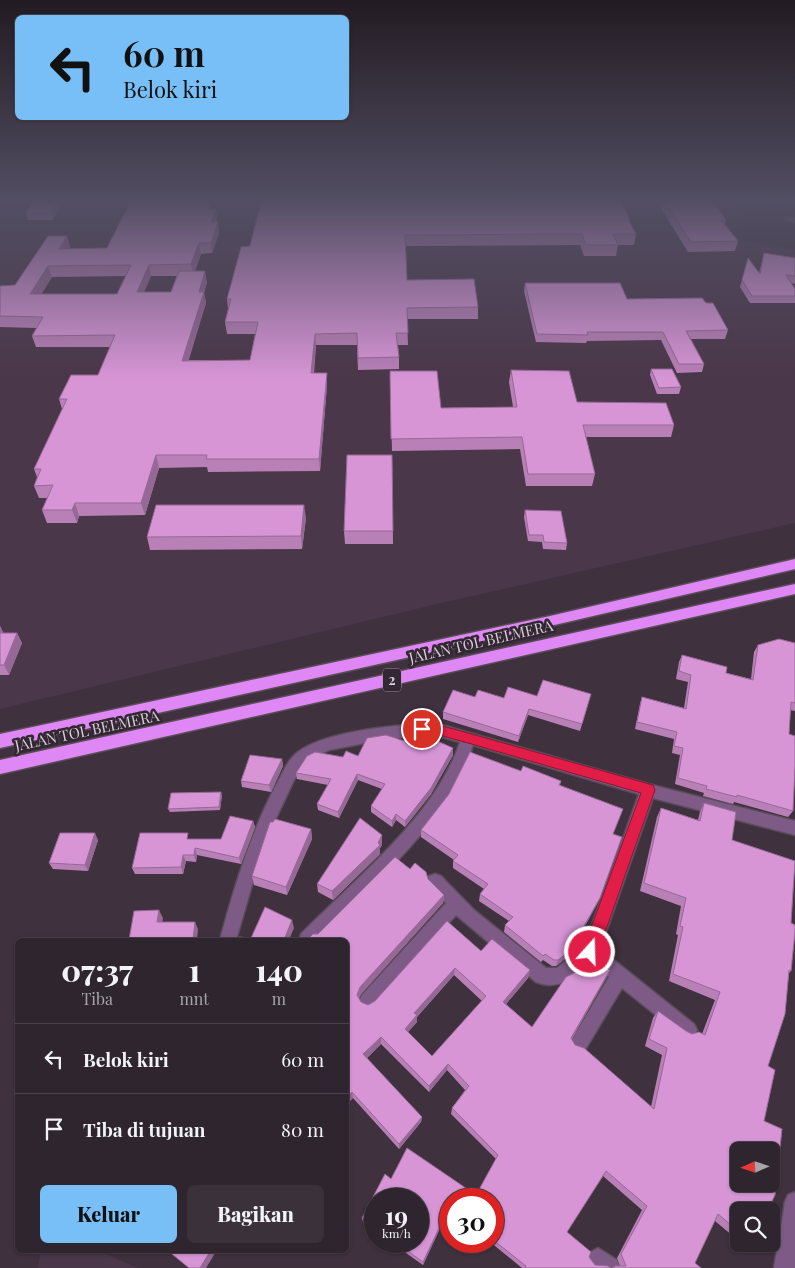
<!DOCTYPE html>
<html lang="id">
<style>
:root{--surface:#2f252e;--page:#3b313a;--text:#f1f3f6;--muted:#a7a5aa;--line:#4a424a;--accent:#78bff8}
body{margin:0;font-family:"Playfair Display",serif;background:var(--page);color:var(--text);height:100vh;display:flex;flex-direction:column;font-size:19px;white-space:nowrap}
*{box-sizing:border-box;margin:0}
p{font-size:16px;color:var(--muted)}
.icon{flex:none;width:28px;height:28px;fill:none;stroke:currentColor;stroke-width:2;stroke-linecap:round;stroke-linejoin:round}
.map{position:relative;flex:1;overflow:hidden}
.details{position:absolute;left:15px;top:938px;width:334px;height:315px;display:flex;flex-direction:column;background:var(--surface);border-radius:8px;box-shadow:0 1px 4px #0004,0 0 0 1px var(--line)}
.details>*{flex:none}
.banner{position:absolute;left:15px;top:15px;width:334px;height:105px;border-radius:8px;box-shadow:0 1px 4px #0004,0 0 0 1px var(--line);background:#78bff8;color:#111;overflow:hidden}
.needle{width:32px;rotate:267deg}
.fabs{position:absolute;left:730px;top:1142px;display:grid;gap:10px}
.fabs a{display:grid;place-items:center;width:50px;height:50px;border-radius:8px;background:var(--surface);box-shadow:0 1px 4px #0004,0 0 0 1px var(--line);font-size:25px}
.speed{position:absolute;left:364px;top:1188px;display:flex;gap:10px;font-size:25px;font-weight:700;text-align:center}
.speed>*{display:grid;place-content:center;width:65px;height:65px;border-radius:50%;background:var(--surface);box-shadow:0 1px 4px #0004,0 0 0 1px var(--line);line-height:1}
.speed small{font-size:12px;font-weight:400}
.speed .limit{border:8px solid #d22;background:#fff;color:#111}
.pin{position:absolute;display:grid;place-items:center;width:42px;height:42px;color:#fff;margin:-21px;border:2px solid #fff;border-radius:50%;box-shadow:0 1px 5px #0007}
.me{position:absolute;width:55px;margin:-28px;rotate:20deg;stroke-linejoin:round;filter:drop-shadow(0 0 4px #0008)}
.turn{display:flex;align-items:center;gap:18px;height:105px;padding:0 25px;font-size:22px}
.turn .icon{width:65px;height:65px;stroke-width:2.5}
.turn b{display:block;font-size:35px;line-height:42px}
.eta{display:flex;justify-content:space-evenly;align-items:center;height:85px;text-align:center}
.eta b{font-size:30px;font-weight:800;line-height:35px}
.primary-button{display:flex;gap:10px;margin-top:auto;padding:10px 25px}
.primary-button a{flex:1;height:58px;border-radius:8px;background:var(--accent);color:#111;font-size:20px;font-weight:800;line-height:58px;text-align:center}
.primary-button a+a{background:var(--page);color:var(--text)}
ul{padding:0;list-style:none}
li{display:flex;align-items:center;gap:15px;height:70px;padding:0 25px;border-top:1px solid var(--line)}
li div{flex:1}
li b{display:block;font-size:19px}
li em{font-style:normal}
.map>svg:first-child{display:block}
.built{fill:#4a3749}
.lines{fill:none;stroke-linecap:round;stroke-linejoin:round}
.minor-casing{stroke:#5a4d59;stroke-width:3}
.highway-casing{stroke:#5a4d59;stroke-width:3}
.minor{fill:#7e5b87;fill-rule:evenodd}
.highway{fill:#df87f5;fill-rule:evenodd}
.wall{fill:#b980b8;fill-rule:evenodd}
.shaded-wall{fill:#966896}
.building{fill:#d795d6;stroke:#966896;fill-rule:evenodd}
.route{fill:#e11d48;stroke:#92132f}
.labels{text-anchor:middle;stroke-width:5;stroke-linejoin:round;paint-order:stroke}
.shield{fill:#342734;stroke:#a69ca5;stroke-width:1}
.shield-label{font-size:14px;font-weight:bold;fill:#d7ced6}
.street-label{font-size:15px;fill:#d7ced6;stroke:#342734}
</style>
<div class="map">
<svg width="795" height="1268" viewBox="0 0 795 1268">
<rect width="100%" height="100%" fill="#3f313e"/>
<g class="built">
<path d="M 0,202 L 741,202 L 743,240 L 795,250 L 795,523 L 437,604 L 0,709 Z"/>
<path d="M 41,1250 L 97,1250 L 138,1268 L 38,1268 Z"/>
</g>
<g class="lines">
<g class="minor-casing">
<g id="minor">
<path d="M 785,218 L 795,218 L 795,222 L 785,220 Z"/>
<path d="M 435,723 L 648,784 L 795,821 L 795,835 L 653,798 L 600,949 L 694,1024 L 697,1030 L 694,1036 L 688,1039 L 682,1036 L 622,988 L 585,1050 L 579,1053 L 573,1050 L 570,1044 L 573,1038 L 609,977 L 591,963 C 575,978 558,991 536,982 L 456,915 L 374,1007 L 368,1010 L 362,1007 L 359,1001 L 362,995 L 446,903 L 429,886 L 427,881 L 429,876 L 435,874 L 441,876 L 474,910 L 546,968 L 557,968 L 584,947 L 639,794 L 473,745 C 449,823 373,883 318,940 L 299,940 L 301,934 C 355,879 436,815 460,742 L 435,735 L 386,739 L 329,750 L 307,761 L 294,780 L 270,831 L 252,885 L 236,940 L 220,940 C 234,888 250,835 275,787 C 282,775 287,760 298,752 C 328,730 398,725 435,723 Z"/>
<path d="M 795,1192 L 795,1268 L 774,1268 L 785,1202 L 788,1195 Z"/>
<path d="M 598,1248 L 617,1260 L 620,1268 L 591,1266 L 587,1259 L 591,1252 Z"/>
</g>
</g>
<g class="highway-casing">
<g id="highway">
<path d="M 795,559 L 795,569 L 550,626 L 0,748 L 0,734 L 550,616 Z"/>
<path d="M 795,584 L 795,594 L 0,774 L 0,760 Z"/>
</g>
</g>
<use href="#minor" class="minor"/>
<use href="#highway" class="highway"/>
</g>
<g class="wall">
<path d="M 0,202 L 63,202 L 53,220 L 28,220 L 26,213 L 32,203 L 0,203 Z"/>
<path d="M 201,202 L 212,209 L 216,209 L 217,220 L 216,222 L 219,233 L 212,253 L 201,254 L 195,271 L 207,282 L 204,293 L 206,303 L 188,360 L 250,360 L 255,334 L 227,334 L 225,322 L 228,309 L 227,299 L 250,246 L 630,219 L 630,222 L 636,234 L 634,245 L 618,245 L 616,256 L 584,256 L 580,245 L 406,246 L 407,280 L 478,307 L 478,319 L 407,319 L 408,345 L 398,345 L 399,357 L 399,369 L 358,370 L 357,345 L 316,345 L 314,373 L 327,385 L 320,471 L 208,472 L 207,467 L 159,468 L 145,515 L 79,516 L 77,523 L 47,523 L 42,510 L 48,498 L 39,498 L 34,486 L 37,477 L 34,469 L 62,409 L 59,399 L 98,375 L 110,347 L 36,347 L 32,336 L 36,328 L 0,327 L 0,286 L 15,285 L 67,236 L 70,247 L 69,249 L 107,248 ZM 126,276 L 117,294 L 41,294 L 52,277 ZM 151,276 L 177,276 L 171,292 L 144,292 Z"/>
<path d="M 657,202 L 714,202 L 726,220 L 725,224 L 738,241 L 735,251 L 688,252 Z"/>
<path d="M 764,253 L 795,258 L 795,284 L 791,283 L 795,289 L 795,303 L 750,303 L 740,287 L 748,258 L 759,273 Z"/>
<path d="M 525,283 L 627,299 L 706,303 L 728,330 L 725,339 L 691,339 L 704,364 L 702,372 L 677,373 L 661,340 L 587,341 L 586,343 L 536,342 L 524,291 Z"/>
<path d="M 651,369 L 681,387 L 679,394 L 657,394 L 650,375 Z"/>
<path d="M 511,370 L 577,402 L 674,425 L 671,437 L 586,437 L 595,474 L 592,486 L 526,486 L 520,449 L 392,451 L 390,371 L 441,408 L 513,407 L 509,382 Z"/>
<path d="M 392,455 L 393,544 L 345,544 L 344,531 Z"/>
<path d="M 525,510 L 567,543 L 566,550 L 543,549 L 542,542 L 528,541 L 524,517 Z"/>
<path d="M 306,518 L 302,549 L 150,550 L 147,537 Z"/>
<path d="M 0,626 L 3,632 L 3,633 L 17,633 L 22,643 L 9,675 L 0,675 Z"/>
<path d="M 795,643 L 795,711 L 790,710 L 789,734 L 793,811 L 788,817 L 734,802 L 733,804 L 703,796 L 704,793 L 675,784 L 680,755 L 672,753 L 674,739 L 635,729 L 640,704 L 642,697 L 684,708 L 688,682 L 676,679 L 679,662 L 682,655 L 726,673 L 751,679 L 754,652 L 758,645 Z"/>
<path d="M 591,694 L 580,731 L 528,715 L 518,742 L 443,719 L 443,712 L 475,697 L 504,698 Z"/>
<path d="M 417,745 L 453,755 L 431,794 L 405,827 L 396,820 L 392,827 L 371,812 L 371,806 L 382,789 L 358,780 L 339,818 L 318,810 L 317,804 L 328,785 L 297,779 L 296,773 L 343,757 L 358,756 Z"/>
<path d="M 282,759 L 283,766 L 271,792 L 242,787 L 241,781 Z"/>
<path d="M 521,771 L 561,781 L 560,785 L 613,834 L 597,904 L 577,941 L 578,949 L 556,966 L 552,966 L 543,960 L 541,962 L 504,932 L 505,925 L 509,921 L 479,901 L 480,894 L 484,889 L 453,868 L 453,861 L 454,860 L 421,837 L 421,830 Z"/>
<path d="M 222,795 L 220,810 L 170,812 L 168,809 Z"/>
<path d="M 704,803 L 736,812 L 732,840 L 795,861 L 791,923 L 795,925 L 795,932 L 791,971 L 789,973 L 785,1014 L 768,1066 L 775,1070 L 764,1121 L 782,1129 L 775,1195 L 767,1211 L 739,1211 L 739,1241 L 715,1221 L 695,1263 L 701,1268 L 612,1268 L 615,1266 L 620,1266 L 617,1258 L 642,1210 L 603,1176 L 567,1232 L 591,1252 L 589,1257 L 595,1265 L 608,1266 L 611,1268 L 522,1268 L 489,1241 L 492,1241 L 492,1199 L 450,1199 L 450,1210 L 449,1209 L 423,1265 L 389,1241 L 418,1241 L 418,1199 L 375,1199 L 375,1231 L 363,1222 L 362,1218 L 385,1174 L 391,1179 L 407,1148 L 476,1195 L 496,1159 L 451,1114 L 452,1108 L 465,1090 L 447,1070 L 429,1092 L 381,1044 L 367,1058 L 422,1117 L 421,1122 L 399,1149 L 353,1098 L 346,1105 L 346,940 L 307,940 L 313,934 L 318,934 L 395,857 L 410,869 L 415,863 L 426,872 L 428,879 L 444,895 L 443,903 L 361,994 L 359,998 L 361,1002 L 368,1005 L 375,1001 L 447,921 L 481,951 L 492,939 L 530,970 L 528,978 L 506,1004 L 532,1027 L 566,977 L 576,972 L 594,958 L 610,970 L 572,1039 L 575,1045 L 584,1048 L 651,1107 L 662,1055 L 645,1046 L 653,1018 L 658,1011 L 686,1031 L 692,1034 L 699,1032 L 702,1034 L 715,1000 L 669,981 L 678,935 L 676,934 L 681,906 L 640,891 L 657,817 L 661,808 L 698,820 L 700,812 ZM 454,975 L 482,1001 L 432,1056 L 408,1032 L 417,1022 L 417,1017 ZM 739,1151 L 771,1151 L 771,1184 L 739,1184 Z"/>
<path d="M 253,821 L 255,827 L 241,864 L 197,855 L 196,862 L 186,861 L 183,874 L 135,874 L 132,868 L 190,839 L 221,839 Z"/>
<path d="M 311,829 L 312,839 L 287,895 L 254,885 L 252,876 Z"/>
<path d="M 382,835 L 382,845 L 380,848 L 380,854 L 333,900 L 318,892 L 317,884 Z"/>
<path d="M 98,840 L 88,871 L 53,869 L 49,863 Z"/>
<path d="M 742,1244 L 752,1244 L 746,1247 Z"/>
</g>
<g class="shaded-wall">
<path d="M 57,202 L 63,202 L 53,220 L 51,213 Z"/>
<path d="M 211,202 L 213,213 L 209,209 Z"/>
<path d="M 216,209 L 217,220 L 213,233 L 211,222 Z"/>
<path d="M 218,222 L 219,233 L 212,253 L 211,243 Z"/>
<path d="M 67,236 L 70,247 L 62,260 L 59,249 Z"/>
<path d="M 199,243 L 201,254 L 193,276 L 191,264 Z"/>
<path d="M 149,265 L 151,276 L 139,304 L 137,292 Z"/>
<path d="M 48,266 L 52,277 L 34,306 L 30,294 Z"/>
<path d="M 205,271 L 207,282 L 204,293 L 206,303 L 185,373 L 182,361 L 199,292 Z"/>
<path d="M 315,334 L 316,345 L 312,385 L 311,373 Z"/>
<path d="M 327,373 L 327,385 L 320,471 L 319,459 Z"/>
<path d="M 156,455 L 159,468 L 145,515 L 141,503 Z"/>
<path d="M 75,503 L 79,516 L 77,523 L 72,510 Z"/>
<path d="M 304,505 L 306,518 L 302,549 L 301,536 Z"/>
<path d="M 0,626 L 3,632 L 0,640 Z"/>
<path d="M 17,633 L 22,643 L 9,675 L 4,665 Z"/>
<path d="M 529,709 L 528,715 L 518,742 L 519,736 Z"/>
<path d="M 453,748 L 453,755 L 431,794 L 405,827 L 405,821 Z"/>
<path d="M 282,759 L 283,766 L 271,792 L 269,785 Z"/>
<path d="M 357,774 L 358,780 L 339,818 L 338,812 Z"/>
<path d="M 221,792 L 222,795 L 220,810 L 219,807 Z"/>
<path d="M 396,814 L 396,820 L 392,827 L 392,821 Z"/>
<path d="M 253,821 L 255,827 L 241,864 L 239,858 Z"/>
<path d="M 311,829 L 312,839 L 287,895 L 286,887 Z"/>
<path d="M 95,833 L 98,840 L 88,871 L 85,865 Z"/>
<path d="M 382,835 L 382,845 L 380,848 L 380,854 L 333,900 L 332,891 L 378,843 Z"/>
<path d="M 195,848 L 197,855 L 196,862 L 194,855 Z"/>
<path d="M 183,855 L 186,861 L 183,874 L 181,867 Z"/>
<path d="M 444,895 L 443,903 L 361,994 L 357,1002 L 357,995 L 360,987 Z"/>
<path d="M 600,898 L 597,904 L 573,946 L 576,940 Z"/>
<path d="M 159,910 L 163,918 L 161,930 L 157,922 Z"/>
<path d="M 292,920 L 294,928 L 289,940 L 284,940 Z"/>
<path d="M 195,922 L 198,929 L 197,940 L 193,940 Z"/>
<path d="M 580,943 L 578,949 L 556,966 L 558,960 Z"/>
<path d="M 455,968 L 454,975 L 417,1017 L 417,1022 L 405,1035 L 405,1029 L 414,1013 Z"/>
<path d="M 530,970 L 528,978 L 502,1009 L 503,1002 Z"/>
<path d="M 610,970 L 607,977 L 568,1045 L 571,1038 Z"/>
<path d="M 381,1037 L 381,1044 L 364,1061 L 363,1054 Z"/>
<path d="M 448,1064 L 447,1070 L 429,1092 L 429,1086 Z"/>
<path d="M 352,1092 L 353,1098 L 346,1105 L 346,1098 Z"/>
<path d="M 422,1117 L 421,1122 L 399,1149 L 399,1144 Z"/>
<path d="M 450,1204 L 449,1209 L 423,1265 L 423,1262 Z"/>
<path d="M 211,1250 L 217,1250 L 206,1268 L 200,1268 Z"/>
</g>
<g class="building">
<path d="M 33,202 L 57,202 L 51,213 L 26,213 Z"/>
<path d="M 130,202 L 211,202 L 209,209 L 216,209 L 211,222 L 218,222 L 211,243 L 199,243 L 191,264 L 149,265 L 137,292 L 171,292 L 179,271 L 205,271 L 199,292 L 204,292 L 182,361 L 250,360 L 258,322 L 225,322 L 231,299 L 227,299 L 241,247 L 250,246 L 261,202 L 621,202 L 630,219 L 628,219 L 636,234 L 613,234 L 618,245 L 586,245 L 582,234 L 405,235 L 407,280 L 474,279 L 478,307 L 407,308 L 408,333 L 396,333 L 399,357 L 358,358 L 357,333 L 315,334 L 311,373 L 327,373 L 319,459 L 206,459 L 207,455 L 156,455 L 141,503 L 75,503 L 72,510 L 42,510 L 53,485 L 34,486 L 41,469 L 34,469 L 67,399 L 59,399 L 71,375 L 98,375 L 115,335 L 32,336 L 43,317 L 0,316 L 0,286 L 15,285 L 48,236 L 67,236 L 59,249 L 107,248 ZM 131,265 L 117,294 L 30,294 L 48,266 Z"/>
<path d="M 665,202 L 714,202 L 726,220 L 721,220 L 738,241 L 691,242 Z"/>
<path d="M 764,253 L 795,258 L 795,276 L 786,275 L 795,289 L 795,296 L 752,296 L 742,280 L 748,258 L 760,274 Z"/>
<path d="M 525,283 L 620,283 L 627,299 L 702,298 L 706,303 L 713,303 L 728,330 L 686,331 L 704,364 L 679,364 L 663,332 L 587,332 L 588,335 L 537,334 Z"/>
<path d="M 651,369 L 672,369 L 681,387 L 659,388 Z"/>
<path d="M 511,370 L 569,371 L 577,402 L 666,403 L 674,425 L 583,425 L 595,474 L 528,474 L 522,437 L 391,439 L 390,371 L 437,371 L 441,408 L 517,407 Z"/>
<path d="M 347,455 L 392,455 L 393,531 L 344,531 Z"/>
<path d="M 156,505 L 304,505 L 301,536 L 147,537 Z"/>
<path d="M 525,510 L 561,511 L 567,543 L 544,542 L 543,535 L 529,535 Z"/>
<path d="M 0,633 L 17,633 L 4,665 L 0,665 Z"/>
<path d="M 779,639 L 795,643 L 795,703 L 791,702 L 789,734 L 795,736 L 795,767 L 793,811 L 737,795 L 737,797 L 706,789 L 707,786 L 678,778 L 683,748 L 674,746 L 677,732 L 637,722 L 642,697 L 686,709 L 691,675 L 679,671 L 682,655 L 727,667 L 726,673 L 753,680 L 758,645 Z"/>
<path d="M 543,680 L 591,694 L 582,724 L 529,709 L 519,736 L 443,712 L 453,690 L 475,697 L 478,690 L 504,698 L 508,687 L 537,696 Z"/>
<path d="M 386,735 L 417,745 L 424,735 L 453,748 L 431,788 L 405,821 L 396,814 L 392,821 L 371,806 L 385,784 L 357,774 L 338,812 L 317,804 L 331,779 L 296,773 L 307,756 L 315,752 L 343,757 L 346,751 L 358,756 L 367,738 Z"/>
<path d="M 470,752 L 521,771 L 523,766 L 561,781 L 559,785 L 623,809 L 613,834 L 622,837 L 600,898 L 576,940 L 580,943 L 558,960 L 554,960 L 545,954 L 543,956 L 505,925 L 513,917 L 480,894 L 488,884 L 453,861 L 458,855 L 421,830 L 449,794 Z"/>
<path d="M 250,755 L 282,759 L 269,785 L 241,781 Z"/>
<path d="M 221,792 L 219,807 L 168,809 L 171,793 Z"/>
<path d="M 704,803 L 736,812 L 732,840 L 795,861 L 791,923 L 795,925 L 795,932 L 791,971 L 789,970 L 785,1014 L 768,1066 L 775,1070 L 764,1121 L 782,1129 L 775,1195 L 767,1211 L 739,1211 L 739,1232 L 718,1214 L 695,1263 L 701,1268 L 614,1268 L 615,1266 L 626,1266 L 621,1254 L 647,1206 L 606,1171 L 567,1232 L 591,1252 L 589,1257 L 595,1265 L 608,1266 L 611,1268 L 525,1268 L 526,1266 L 492,1239 L 492,1199 L 450,1199 L 450,1205 L 423,1262 L 394,1241 L 418,1241 L 418,1199 L 375,1199 L 375,1227 L 362,1218 L 385,1174 L 391,1179 L 407,1148 L 476,1195 L 498,1155 L 452,1108 L 469,1086 L 448,1064 L 429,1086 L 381,1037 L 363,1054 L 422,1117 L 399,1144 L 352,1092 L 346,1098 L 346,940 L 307,940 L 313,934 L 318,934 L 395,857 L 410,869 L 415,863 L 426,872 L 428,879 L 444,895 L 360,987 L 357,995 L 361,1002 L 368,1005 L 375,1001 L 447,921 L 481,951 L 492,939 L 530,970 L 503,1002 L 532,1027 L 566,977 L 576,972 L 594,958 L 610,970 L 571,1038 L 575,1045 L 584,1048 L 654,1109 L 667,1048 L 649,1039 L 658,1011 L 686,1031 L 692,1034 L 699,1032 L 705,1035 L 720,992 L 673,974 L 683,927 L 680,926 L 686,898 L 644,883 L 661,808 L 700,821 ZM 455,968 L 486,996 L 432,1056 L 405,1029 L 417,1015 L 414,1013 ZM 739,1151 L 771,1151 L 771,1184 L 739,1184 Z"/>
<path d="M 230,816 L 253,821 L 239,858 L 195,848 L 194,855 L 183,855 L 181,867 L 132,868 L 140,833 L 188,833 L 187,839 L 221,839 Z"/>
<path d="M 360,818 L 382,835 L 378,843 L 380,845 L 332,891 L 317,884 Z"/>
<path d="M 275,819 L 311,829 L 286,887 L 252,876 L 270,822 L 273,822 Z"/>
<path d="M 60,833 L 95,833 L 85,865 L 49,863 Z"/>
<path d="M 265,907 L 292,920 L 284,940 L 238,940 L 239,937 L 251,938 Z"/>
<path d="M 159,910 L 157,922 L 195,922 L 193,940 L 129,940 L 134,911 Z"/>
<path d="M 167,1250 L 211,1250 L 200,1268 L 189,1268 Z"/>
</g>
<linearGradient id="sky" x2="0" y2="1"><stop stop-color="#231b22"/><stop offset="0.53" stop-color="#524e63"/><stop offset="1" stop-color="#524e63" stop-opacity="0"/></linearGradient>
<rect width="795" height="379" fill="url(#sky)"/>
<path class="route" d="M 422,724 L 435,724 L 468,733 L 653,785 L 655,790 L 596,958 L 590,960 L 585,958 L 582,952 L 641,793 L 468,743 L 435,734 L 417,733 L 415,729 L 417,726 Z"/>
<g class="labels">
<rect class="shield" x="383" y="668.5" width="18" height="23" rx="4"/>
<g class="shield-label">
<text x="392" y="685">2</text>
</g>
<g class="street-label">
<text transform="translate(481 642) rotate(-13)" y="5">JALAN TOL BELMERA</text>
<text transform="translate(87 731) rotate(-12)" y="5">JALAN TOL BELMERA</text>
</g>
</g>
</svg>
<div class="fabs">
<a><svg class="needle" viewBox="-14 -14 28 28"><path d="M0-13l5 13h-10z" fill="#e53935"/><path d="M0 13l5-13h-10z" fill="#a7a5aa"/></svg></a>
<a><svg class="icon" aria-label="search" viewBox="0 0 24 24"><circle cx="10" cy="10" r="6"/><path d="M15 15l6 6"/></svg></a>
</div>
<div class="speed"><div>19<small>km/h</small></div><div class="limit">30</div></div>
<div class="pin" style="left:422px;top:729px;background:#d93025"><svg class="icon" aria-label="arrive" viewBox="0 0 24 24"><path d="M6 21V4h12l-3 4 3 4H6"/></svg></div>
<svg class="me" style="left:590px;top:952px" viewBox="-20 -20 40 40"><circle r="17" fill="#e11d48" stroke="#fff" stroke-width="3"/><path d="M0-11L8 9 0 5-8 9z" fill="#fff"/></svg>
<div class="banner">
<div class="turn"><svg class="icon" aria-label="left" viewBox="0 0 24 24"><path d="M17 20v-9H6M10 6l-5 5 5 5"/></svg><div><b>60 m</b>Belok kiri</div></div>
</div>
<section class="details">
<div class="eta">
<div><b>07:37</b><p>Tiba</p></div>
<div><b>1</b><p>mnt</p></div>
<div><b>140</b><p>m</p></div>
</div>
<ul>
<li><svg class="icon" aria-label="left" viewBox="0 0 24 24"><path d="M17 20v-9H6M10 6l-5 5 5 5"/></svg><div><b>Belok kiri</b></div><em>60 m</em></li>
<li><svg class="icon" aria-label="arrive" viewBox="0 0 24 24"><path d="M6 21V4h12l-3 4 3 4H6"/></svg><div><b>Tiba di tujuan</b></div><em>80 m</em></li>
</ul>
<div class="primary-button"><a>Keluar</a><a>Bagikan</a></div>
</section>
</div>
